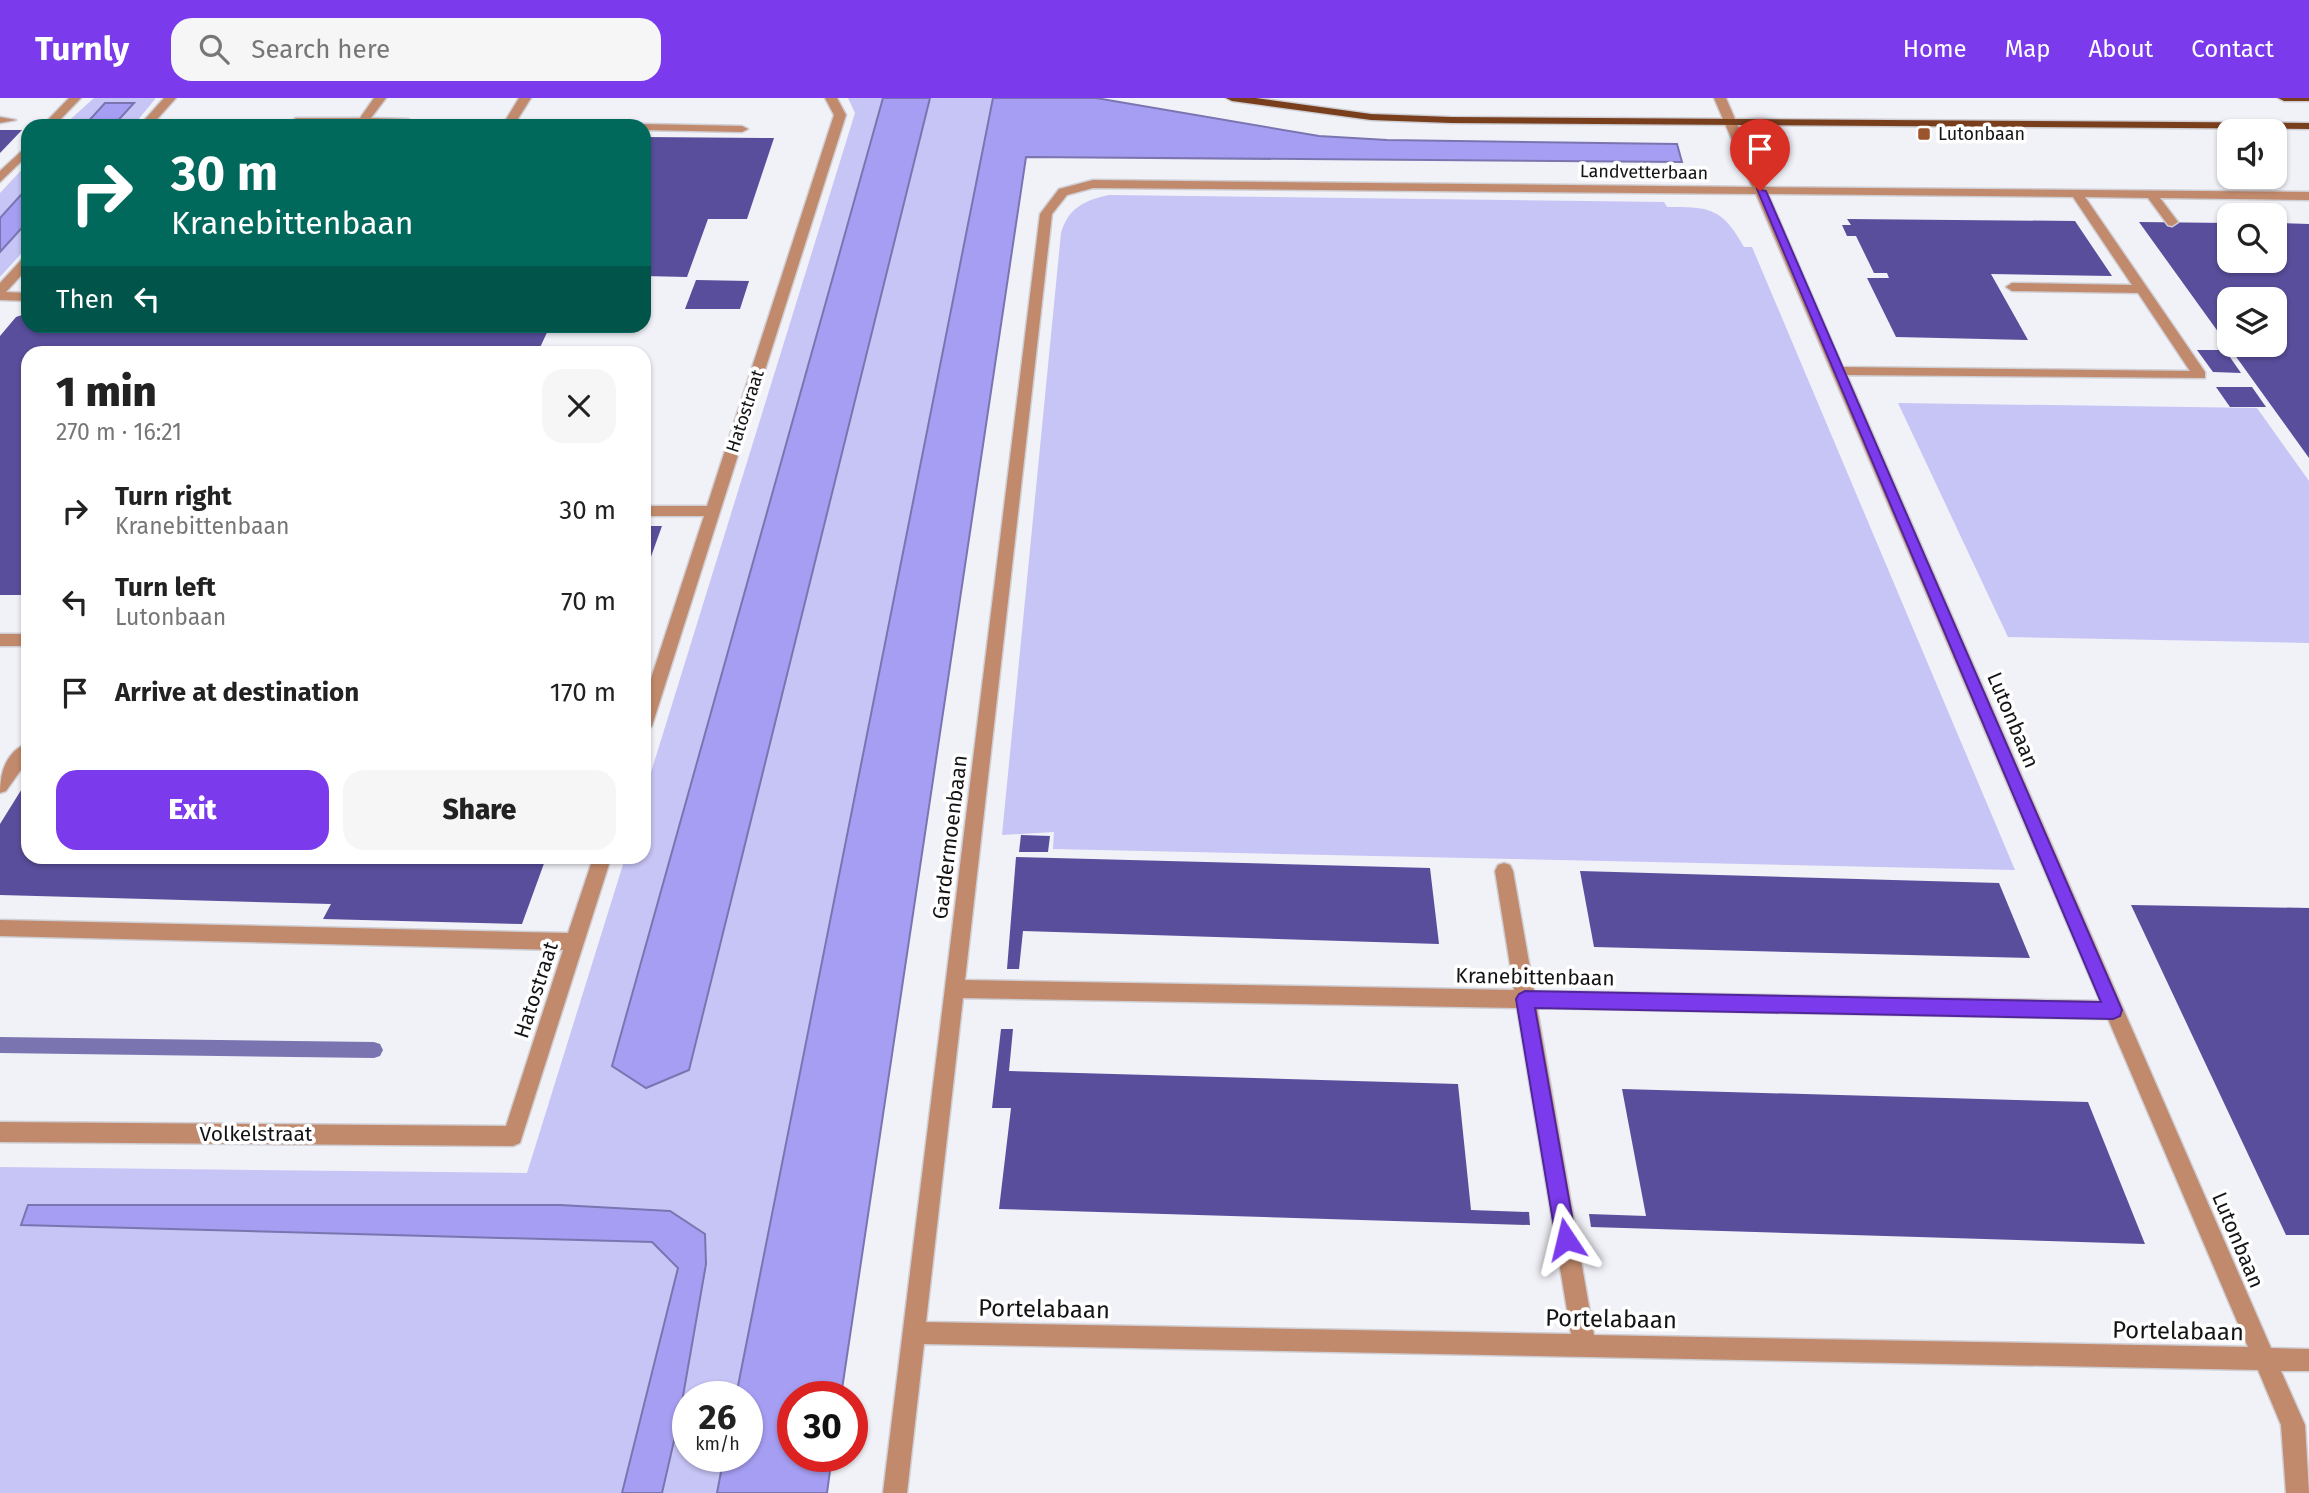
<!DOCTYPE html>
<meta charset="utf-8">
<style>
:root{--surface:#fff;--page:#f6f6f6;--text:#222;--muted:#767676;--accent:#7c3aed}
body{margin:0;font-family:"Fira Sans",sans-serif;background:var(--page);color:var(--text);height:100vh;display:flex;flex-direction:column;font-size:26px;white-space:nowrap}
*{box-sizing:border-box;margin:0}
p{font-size:23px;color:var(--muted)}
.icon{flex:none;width:38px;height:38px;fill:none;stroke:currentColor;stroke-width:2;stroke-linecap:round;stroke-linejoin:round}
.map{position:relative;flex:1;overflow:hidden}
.side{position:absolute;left:21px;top:248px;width:630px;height:518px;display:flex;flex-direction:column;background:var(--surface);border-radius:21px;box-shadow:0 2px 5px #0004}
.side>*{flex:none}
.banner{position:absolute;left:21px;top:21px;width:630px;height:214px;border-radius:21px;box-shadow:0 2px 5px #0004;background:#00695c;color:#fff;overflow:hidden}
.tools{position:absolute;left:2217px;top:21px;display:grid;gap:14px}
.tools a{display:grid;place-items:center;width:70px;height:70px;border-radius:14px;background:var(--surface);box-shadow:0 2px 5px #0004;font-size:35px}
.speed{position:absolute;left:672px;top:1283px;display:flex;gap:14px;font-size:35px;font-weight:700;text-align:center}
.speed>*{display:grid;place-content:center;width:91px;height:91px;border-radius:50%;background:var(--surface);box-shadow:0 2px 5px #0004;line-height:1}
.speed small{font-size:18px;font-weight:400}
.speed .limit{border:10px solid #d22;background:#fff;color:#111}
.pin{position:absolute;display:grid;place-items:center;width:60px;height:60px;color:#fff;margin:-72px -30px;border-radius:50% 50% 50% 0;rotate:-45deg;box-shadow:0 0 7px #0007}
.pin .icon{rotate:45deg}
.me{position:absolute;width:77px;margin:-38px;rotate:350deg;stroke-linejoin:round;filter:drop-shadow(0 0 5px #0008)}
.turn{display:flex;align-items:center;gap:24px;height:147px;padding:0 35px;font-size:32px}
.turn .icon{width:91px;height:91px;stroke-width:2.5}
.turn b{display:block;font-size:49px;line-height:60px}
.then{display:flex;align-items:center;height:66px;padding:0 35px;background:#0003;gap:14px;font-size:26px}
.round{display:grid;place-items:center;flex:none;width:74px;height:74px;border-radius:21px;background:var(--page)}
.summary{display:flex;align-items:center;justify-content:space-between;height:119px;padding:0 35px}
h1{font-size:42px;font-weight:800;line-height:52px}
.button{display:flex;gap:14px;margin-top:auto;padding:14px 35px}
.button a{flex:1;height:80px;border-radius:21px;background:var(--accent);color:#fff;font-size:28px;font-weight:800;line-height:80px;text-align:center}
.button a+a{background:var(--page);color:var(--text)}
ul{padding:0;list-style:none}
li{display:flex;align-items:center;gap:21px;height:91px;padding:0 35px}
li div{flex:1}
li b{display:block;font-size:26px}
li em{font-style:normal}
header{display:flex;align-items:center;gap:42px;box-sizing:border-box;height:98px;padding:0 35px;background:var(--accent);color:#fff}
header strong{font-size:33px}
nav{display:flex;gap:38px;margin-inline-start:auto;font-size:24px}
.search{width:490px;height:63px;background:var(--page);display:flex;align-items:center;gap:18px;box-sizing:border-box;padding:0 24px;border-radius:21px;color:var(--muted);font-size:26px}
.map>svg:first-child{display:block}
.green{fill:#c7c4f6}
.water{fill:#a69ef2;stroke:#7a75b0;stroke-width:2}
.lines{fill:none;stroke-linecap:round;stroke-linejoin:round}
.stream{fill:#7a75b0;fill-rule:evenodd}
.building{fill:#594e9b;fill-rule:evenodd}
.minor-casing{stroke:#ceced4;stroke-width:3}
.major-casing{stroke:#ceced4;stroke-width:3}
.minor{fill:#c28a6c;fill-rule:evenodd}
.major{fill:#793f1d;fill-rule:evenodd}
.route{fill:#7c3aed;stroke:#51269a;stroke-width:2}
.poi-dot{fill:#9b552c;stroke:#fff;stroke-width:2.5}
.labels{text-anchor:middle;stroke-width:7;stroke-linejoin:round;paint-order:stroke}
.far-poi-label{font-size:18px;fill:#141416;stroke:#fff;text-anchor:start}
.far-street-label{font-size:18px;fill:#141416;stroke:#fff}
.street-label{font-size:21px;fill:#141416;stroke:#fff}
.near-street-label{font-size:24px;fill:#141416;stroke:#fff}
</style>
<header>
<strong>Turnly</strong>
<div class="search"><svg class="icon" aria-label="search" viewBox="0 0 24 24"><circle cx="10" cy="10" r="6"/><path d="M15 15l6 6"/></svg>Search here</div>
<nav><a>Home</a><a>Map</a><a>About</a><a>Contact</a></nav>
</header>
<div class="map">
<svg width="2309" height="1395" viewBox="0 0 2309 1395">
<rect width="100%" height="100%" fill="#f1f1f8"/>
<g class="green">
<path d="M 94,0 L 155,0 L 155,1 L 133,28 L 113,28 L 133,5 L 106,5 L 84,28 L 63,28 Z"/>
<path d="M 848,0 L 883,0 L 689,971 L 930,0 L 993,0 L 736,1298 L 688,1298 L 688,1358 L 724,1358 L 717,1395 L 0,1395 L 0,1069 L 527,1075 L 625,760 L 644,760 L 644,697 L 855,15 Z"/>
<path d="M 28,65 L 28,89 L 0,120 L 0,95 Z"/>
<path d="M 1109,97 L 1664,104 L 1667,109 C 1711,109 1722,110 1744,149 L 1752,149 L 2015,772 L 1053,751 L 1054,734 L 1002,737 L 1061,135 C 1068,110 1085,102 1109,97 Z"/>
<path d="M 28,123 L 28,148 L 0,179 L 0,154 Z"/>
<path d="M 1898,305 L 2257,310 L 2309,383 L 2309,545 L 2008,539 Z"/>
</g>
<g class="water">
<path d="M 883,0 L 930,0 L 689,972 L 646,990 L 612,968 Z"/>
<path d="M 993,0 L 1096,0 L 1319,38 L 1387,42 L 1677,46 L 1682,64 L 1026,59 L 841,1298 L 793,1298 L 793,1358 L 832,1358 L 827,1395 L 717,1395 L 724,1358 L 747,1358 L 747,1298 L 736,1298 Z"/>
<path d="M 105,5 L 134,5 L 113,28 L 84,28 Z"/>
<path d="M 28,89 L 28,123 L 0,154 L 0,120 Z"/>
<path d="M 28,1107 L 560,1107 L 670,1113 L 705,1136 L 706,1166 L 679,1321 L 662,1395 L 622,1395 L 678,1170 L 652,1144 L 21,1127 Z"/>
</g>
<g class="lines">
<path class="stream" d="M 0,939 L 374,944 L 380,946 L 383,952 L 380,958 L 374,960 L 0,955 Z"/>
</g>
<g class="building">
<path d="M 0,32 L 22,32 L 0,55 Z"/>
<path d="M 644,39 L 774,40 L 747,121 L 708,121 L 687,179 L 644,178 Z"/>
<path d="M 1847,121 L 2075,123 L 2112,178 L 1991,176 L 2028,242 L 1896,239 L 1867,180 L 1889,180 L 1887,175 L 1874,175 L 1856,138 L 1847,138 L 1842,127 L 1851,127 Z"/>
<path d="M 2139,124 L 2230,125 L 2230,163 L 2275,163 L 2275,125 L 2309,126 L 2309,360 ZM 2230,201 L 2275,201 L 2275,247 L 2230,247 Z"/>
<path d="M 696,182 L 749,183 L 740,211 L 685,211 Z"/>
<path d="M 28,215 L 28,228 L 550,228 L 537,256 L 28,256 L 28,497 L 0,497 L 0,238 L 16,219 Z"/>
<path d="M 2197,252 L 2225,252 L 2241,275 L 2213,274 Z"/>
<path d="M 2216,289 L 2252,289 L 2266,309 L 2230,309 Z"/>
<path d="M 644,428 L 662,428 L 644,478 Z"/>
<path d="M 28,681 L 28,760 L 546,760 L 522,826 L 323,821 L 331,806 L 0,797 L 0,726 Z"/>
<path d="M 1021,737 L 1050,738 L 1048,754 L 1019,754 Z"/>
<path d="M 1016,759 L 1430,770 L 1439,846 L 1023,833 L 1019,871 L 1007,871 Z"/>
<path d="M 1580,773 L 1999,785 L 2030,860 L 1594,849 Z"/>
<path d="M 2131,807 L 2309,810 L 2309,1137 L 2286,1137 Z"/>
<path d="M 1001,931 L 1013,931 L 1009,973 L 1458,986 L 1471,1112 L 1529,1114 L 1530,1127 L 999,1111 L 1011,1010 L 992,1010 Z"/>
<path d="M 1622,991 L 2088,1004 L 2145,1146 L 1591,1129 L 1589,1116 L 1646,1118 Z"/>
</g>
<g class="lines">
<g class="minor-casing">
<g id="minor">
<path d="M 69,0 L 81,0 L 54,28 L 42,28 Z"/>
<path d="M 164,0 L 176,0 L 151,28 L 139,28 Z"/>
<path d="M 374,0 L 386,0 L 371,20 L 408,21 L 414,24 L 411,28 L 286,28 L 296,20 L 360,20 Z"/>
<path d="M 519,0 L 531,0 L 516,24 L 550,25 L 556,28 L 502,28 Z"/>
<path d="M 825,0 L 837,0 L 846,17 L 652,628 L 644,635 L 644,602 L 704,418 L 644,418 L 644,408 L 707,408 L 834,17 Z"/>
<path d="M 1714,0 L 1726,0 L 1764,89 L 2309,94 L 2309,102 L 2160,100 L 2178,124 L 2172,128 L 2168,127 L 2148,100 L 2085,99 L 2205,274 L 2205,280 L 1847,277 L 2271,1250 L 2309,1251 L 2309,1273 L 2281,1273 L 2305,1327 L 2309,1395 L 2286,1395 L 2281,1327 L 2258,1272 L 924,1246 L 907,1395 L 883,1395 L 1040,116 L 1059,91 L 1093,82 L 1752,89 ZM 1093,90 L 1756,96 L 2100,903 L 1534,893 L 1513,773 L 1510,767 L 1504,765 L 1498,767 L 1495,773 L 1514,892 L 965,882 L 1052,116 L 1067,97 ZM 1768,96 L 2073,99 L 2132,187 L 2012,185 L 2006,189 L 2012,193 L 2138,195 L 2190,273 L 1843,269 ZM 963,900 L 1517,910 L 1571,1236 L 926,1224 ZM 1537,910 L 2108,921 L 2248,1249 L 1594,1237 Z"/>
<path d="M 0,19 L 16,22 L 0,25 Z"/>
<path d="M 644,26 L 742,28 L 748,31 L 742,34 L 644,32 L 644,28 L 639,28 Z"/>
<path d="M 28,47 L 28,57 L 0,84 L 0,73 Z"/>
<path d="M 28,158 L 28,170 L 6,194 L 28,195 L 28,203 L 0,202 L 0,185 L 24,159 Z"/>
<rect x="0" y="536" width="28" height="12"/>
<path d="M 28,645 L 28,662 L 6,693 L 0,695 C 0,675 6,653 28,645 Z"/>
<path d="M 593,760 L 611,760 L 520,1045 L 513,1048 L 0,1044 L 0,1024 L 506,1028 L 563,852 L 0,838 L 0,822 L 568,835 Z"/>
</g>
</g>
<g class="major-casing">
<g id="major">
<path d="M 1226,0 L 1256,0 L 1371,16 L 1451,19 L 2309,25 L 2309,31 L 1451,25 L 1371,22 L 1232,3 Z"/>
<path d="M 2278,0 L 2309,0 L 2309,3 L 2284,3 Z"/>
</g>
</g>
<use href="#minor" class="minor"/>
<use href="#major" class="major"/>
</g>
<path class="route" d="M 1757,91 L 1766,93 L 2122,912 L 2120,918 L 2113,921 L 1535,910 L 1576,1141 L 1573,1148 L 1566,1150 L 1559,1148 L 1556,1141 L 1516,901 L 1519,896 L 1525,893 L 2101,904 Z"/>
<rect class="poi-dot" x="1917" y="29" width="14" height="14" rx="3.5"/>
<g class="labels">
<g class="far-poi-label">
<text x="1938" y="42">Lutonbaan</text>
</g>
<g class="far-street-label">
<text transform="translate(1644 74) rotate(1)" y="6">Landvetterbaan</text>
<text transform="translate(745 313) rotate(-72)" y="6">Hatostraat</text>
</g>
<g class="street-label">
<text transform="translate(2013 622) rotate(67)" y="7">Lutonbaan</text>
<text transform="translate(950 739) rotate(-83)" y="7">Gardermoenbaan</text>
<text transform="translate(1535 879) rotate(1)" y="7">Kranebittenbaan</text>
<text transform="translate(536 892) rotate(-72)" y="7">Hatostraat</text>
<text x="256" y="1043">Volkelstraat</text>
<text transform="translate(2238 1142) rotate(67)" y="7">Lutonbaan</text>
</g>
<g class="near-street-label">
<text transform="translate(1044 1211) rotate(1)" y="8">Portelabaan</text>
<text transform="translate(1611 1221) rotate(1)" y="8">Portelabaan</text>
<text transform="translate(2178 1233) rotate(1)" y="8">Portelabaan</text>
</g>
</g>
</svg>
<div class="tools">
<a><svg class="icon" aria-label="sound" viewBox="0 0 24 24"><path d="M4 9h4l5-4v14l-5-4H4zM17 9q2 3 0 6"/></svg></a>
<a><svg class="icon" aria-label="search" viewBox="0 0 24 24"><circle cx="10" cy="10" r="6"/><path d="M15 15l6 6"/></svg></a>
<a><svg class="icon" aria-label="layers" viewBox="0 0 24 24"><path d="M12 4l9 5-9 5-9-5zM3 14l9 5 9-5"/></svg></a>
</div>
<div class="speed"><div>26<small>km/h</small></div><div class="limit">30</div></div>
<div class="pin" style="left:1760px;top:93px;background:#d93025"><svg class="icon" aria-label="arrive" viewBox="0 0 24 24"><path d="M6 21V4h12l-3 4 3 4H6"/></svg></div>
<svg class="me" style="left:1566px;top:1141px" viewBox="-20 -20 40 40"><path d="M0-17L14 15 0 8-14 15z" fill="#7c3aed" stroke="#fff" stroke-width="4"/></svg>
<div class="banner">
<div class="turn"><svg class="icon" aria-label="right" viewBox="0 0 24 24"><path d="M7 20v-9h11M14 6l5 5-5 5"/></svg><div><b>30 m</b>Kranebittenbaan</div></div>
<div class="then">Then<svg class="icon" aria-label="left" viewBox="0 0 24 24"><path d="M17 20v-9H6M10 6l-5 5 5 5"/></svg></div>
</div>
<section class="side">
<div class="summary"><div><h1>1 min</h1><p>270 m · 16:21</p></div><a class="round"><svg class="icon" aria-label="close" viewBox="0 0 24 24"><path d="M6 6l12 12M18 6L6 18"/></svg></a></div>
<ul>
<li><svg class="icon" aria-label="right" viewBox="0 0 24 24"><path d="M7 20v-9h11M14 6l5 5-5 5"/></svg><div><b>Turn right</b><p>Kranebittenbaan</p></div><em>30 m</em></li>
<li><svg class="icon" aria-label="left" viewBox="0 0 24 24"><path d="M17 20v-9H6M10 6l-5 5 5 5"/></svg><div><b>Turn left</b><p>Lutonbaan</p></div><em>70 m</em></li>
<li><svg class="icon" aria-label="arrive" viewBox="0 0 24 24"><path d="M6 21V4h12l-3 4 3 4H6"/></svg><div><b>Arrive at destination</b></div><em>170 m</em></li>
</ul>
<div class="button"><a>Exit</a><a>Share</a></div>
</section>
</div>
